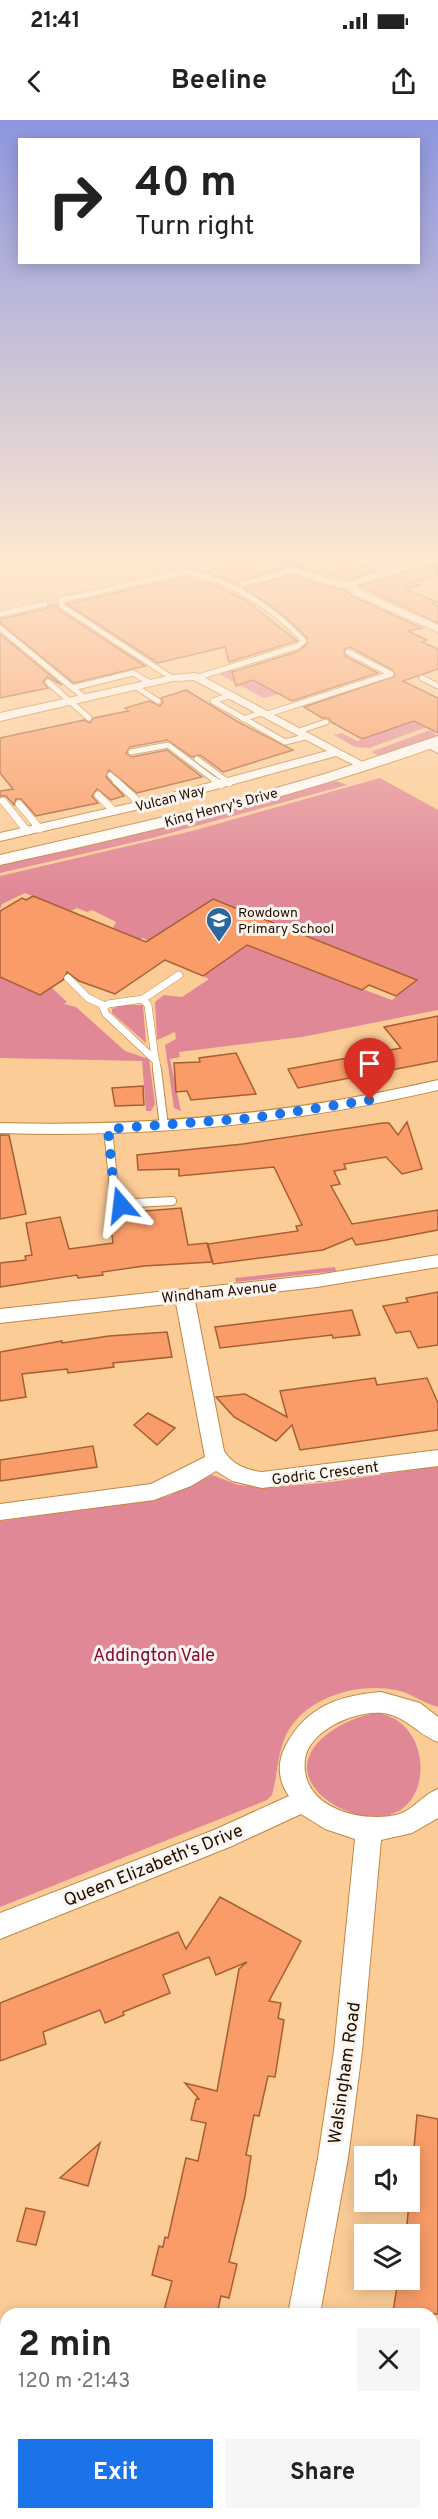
<!DOCTYPE html>
<meta charset="utf-8">
<style>
:root{--surface:#fff;--page:#f6f6f6;--text:#222;--muted:#767676;--accent:#1a73e8}
body{margin:0;font-family:Overpass,sans-serif;background:var(--page);color:var(--text);height:100vh;display:flex;flex-direction:column;font-size:22px;white-space:nowrap}
*{box-sizing:border-box;margin:0}
p{font-size:20px;color:var(--muted)}
.icon{flex:none;width:33px;height:33px;fill:none;stroke:currentColor;stroke-width:2;stroke-linecap:round;stroke-linejoin:round}
.map{position:relative;flex:1;overflow:hidden}
.sheet{position:absolute;left:0px;top:2188px;width:438px;height:212px;display:flex;flex-direction:column;background:var(--surface);border-radius:18px 18px 0 0;box-shadow:0 3px 15px #0003}
.sheet>*{flex:none}
.guide{position:absolute;left:18px;top:18px;width:402px;height:126px;border-radius:0px;box-shadow:0 3px 15px #0003;background:#fff;color:var(--text);overflow:hidden}
.tools{position:absolute;left:354px;top:2026px;display:grid;gap:12px}
.tools a{display:grid;place-items:center;width:66px;height:66px;border-radius:0px;background:var(--surface);box-shadow:0 3px 15px #0003;font-size:30px}
.pin{position:absolute;display:grid;place-items:center;width:51px;height:51px;color:#fff;margin:-62px -26px;border-radius:50% 50% 50% 0;rotate:-45deg;box-shadow:0 0 6px #0007}
.pin .icon{rotate:45deg}
.me{position:absolute;width:66px;margin:-33px;rotate:343deg;stroke-linejoin:round;filter:drop-shadow(0 0 4px #0008)}
.turn{display:flex;align-items:center;gap:21px;height:126px;padding:0 18px;font-size:27px}
.turn .icon{width:78px;height:78px;stroke-width:2.5}
.turn b{display:block;font-size:42px;line-height:51px}
.round{display:grid;place-items:center;flex:none;width:63px;height:63px;border-radius:0px;background:var(--page)}
.summary{display:flex;align-items:center;justify-content:space-between;height:102px;padding:0 18px}
h1{font-size:36px;font-weight:700;line-height:45px}
.cta{display:flex;gap:12px;margin-top:auto;padding:12px 18px}
.cta a{flex:1;height:69px;border-radius:0px;background:var(--accent);color:#fff;font-size:24px;font-weight:700;line-height:69px;text-align:center}
.cta a+a{background:var(--page);color:var(--text)}
.status{display:flex;justify-content:space-between;align-items:center;height:42px;padding:0 30px;background:var(--surface);direction:ltr}
.status svg{height:16px;fill:currentColor}
header{display:flex;justify-content:space-between;align-items:center;height:78px;padding:0 18px;background:var(--surface);font-size:27px;font-weight:700}
.map>svg:first-child{display:block}
.green{fill:#e18897}
.building{fill:#f99c68;stroke:#a65e35;stroke-width:1.5}
.lines{fill:none;stroke-linecap:round;stroke-linejoin:round}
.service-far2-casing{stroke:#c08743;stroke-width:7}
.service-far1-casing{stroke:#c08743;stroke-width:8}
.service-casing{stroke:#c08743;stroke-width:10}
.minor-casing{stroke:#c08743;stroke-width:2}
.tertiary-casing{stroke:#c08743;stroke-width:2}
.service-far2{stroke:#fff;stroke-width:5}
.service-far1{stroke:#fff;stroke-width:7}
.service{stroke:#fff;stroke-width:8}
.minor{fill:#fff;fill-rule:evenodd}
.tertiary{fill:#fff;fill-rule:evenodd}
.route{stroke:#1a73e8;stroke-width:10;stroke-dasharray:0 18}
.labels{text-anchor:middle;stroke-width:6;stroke-linejoin:round;paint-order:stroke}
.far-street-label{font-size:14px;fill:#200f00;stroke:#fcf5ef}
.far-poi-label{font-size:14px;fill:#200f00;stroke:#fcf5ef;text-anchor:start}
.street-label{font-size:15px;fill:#200f00;stroke:#fcf5ef}
.near-park-label{font-size:18px;fill:#850836;stroke:#fcf5ef}
.near-street-label{font-size:18px;fill:#200f00;stroke:#fcf5ef}
</style>
<div class="status"><b>21:41</b><svg viewBox="0 0 49 12"><path d="M0 12V9h3v3zM5 12V6h3v6zM10 12V3h3v9zM15 12V0h3v12zM26 1h20v11H26zM47 4h2v5h-2z"/></svg></div>
<header><svg class="icon" aria-label="back" viewBox="0 0 24 24"><path d="M15 5l-7 7 7 7"/></svg>Beeline<svg class="icon" aria-label="share" viewBox="0 0 24 24"><path d="M12 15V3M7 8l5-5 5 5M5 13v7h14v-7"/></svg></header>
<div class="map">
<svg width="438" height="2399" viewBox="0 0 438 2399">
<rect width="100%" height="100%" fill="#fccc97"/>
<g class="green">
<path d="M 232,549 L 279,574 L 264,578 L 217,553 Z"/>
<path d="M 417,600 L 427,607 L 369,628 L 355,627 L 334,615 L 342,613 L 357,621 Z"/>
<path d="M 430,610 L 438,616 L 380,636 L 371,632 Z"/>
<path d="M 380,658 L 438,690 L 438,890 L 302,917 L 179,932 L 180,937 L 170,939 L 181,991 L 174,988 L 165,925 L 176,919 L 175,912 L 157,920 L 155,882 L 164,875 L 182,877 L 209,859 L 203,856 L 254,820 L 324,855 L 392,880 L 416,860 L 213,779 L 149,821 L 143,818 L 139,820 L 112,810 L 116,802 L 92,790 L 87,792 L 77,788 L 71,791 L 25,773 L 2,784 L 0,789 L 0,756 L 192,711 Z"/>
<path d="M 336,661 L 347,665 L 152,718 L 0,753 L 0,745 L 239,688 Z"/>
<path d="M 0,854 L 51,867 L 67,882 L 64,884 L 76,887 L 125,931 L 149,939 L 155,984 L 151,991 L 146,991 L 142,941 L 0,938 Z"/>
<path d="M 121,885 L 143,885 L 146,923 L 112,893 L 112,889 Z"/>
<path d="M 335,1147 L 336,1151 L 236,1162 L 235,1158 Z"/>
<path d="M 438,1346 L 438,1587 C 423,1583 411,1573 396,1570 C 358,1562 306,1577 287,1613 C 277,1633 278,1654 272,1675 L 267,1680 L 0,1787 L 0,1401 L 152,1380 L 169,1376 L 212,1355 L 238,1365 L 268,1368 L 331,1362 Z"/>
<path d="M 376,1593 C 438,1599 438,1713 359,1695 C 346,1692 332,1685 322,1676 C 279,1636 338,1599 376,1593 Z"/>
</g>
<g class="building">
<path d="M 259,437 L 350,437 L 375,451 L 348,460 L 293,445 L 236,463 L 207,452 L 223,448 L 219,446 Z"/>
<path d="M 370,437 L 430,437 L 391,446 Z"/>
<path d="M 438,443 L 438,455 L 413,462 L 420,465 L 405,469 L 437,482 L 433,483 L 438,486 L 438,503 L 360,466 Z"/>
<path d="M 293,455 L 327,467 L 346,470 L 351,476 L 422,508 L 408,511 L 427,520 L 422,522 L 438,529 L 438,549 L 403,561 L 438,578 L 438,613 L 414,601 L 362,619 L 331,602 L 329,598 L 322,598 L 304,587 L 395,556 L 393,550 L 350,527 L 344,529 L 345,536 L 378,553 L 292,581 L 253,560 L 236,566 L 232,552 L 299,531 L 308,523 L 307,518 L 282,494 L 244,468 Z"/>
<path d="M 184,457 L 215,465 L 247,481 L 297,521 L 229,542 L 225,527 L 158,543 L 67,484 Z"/>
<path d="M 50,485 L 57,485 L 59,490 L 145,546 L 74,563 L 0,503 L 0,499 L 46,489 Z"/>
<path d="M 0,514 L 62,565 L 47,557 L 43,562 L 48,568 L 0,578 Z"/>
<path d="M 186,570 L 240,603 L 293,630 L 223,652 L 200,635 L 192,637 L 167,620 L 130,627 L 126,633 L 132,637 L 167,630 L 202,657 L 137,673 L 109,650 L 106,657 L 124,676 L 111,680 L 97,669 L 92,676 L 98,683 L 36,696 L 21,679 L 16,679 L 14,685 L 6,676 L 0,676 L 0,671 L 13,669 L 0,653 L 0,618 L 84,600 L 90,603 L 94,598 L 128,591 L 125,588 L 149,581 L 160,586 L 163,582 L 161,578 Z"/>
<path d="M 33,776 L 146,822 L 213,779 L 417,860 L 396,876 L 369,865 L 362,870 L 247,825 L 203,856 L 165,840 L 115,874 L 79,861 L 67,852 L 63,860 L 40,875 L 0,857 L 0,791 L 22,778 L 26,780 Z"/>
<path d="M 438,896 L 438,941 L 298,968 L 288,949 L 401,928 L 384,907 Z"/>
<path d="M 236,933 L 256,974 L 191,980 L 187,971 L 176,972 L 174,943 L 200,942 L 199,938 Z"/>
<path d="M 143,966 L 144,985 L 115,986 L 112,968 Z"/>
<path d="M 407,1002 L 422,1049 L 402,1054 L 386,1037 L 344,1044 L 346,1049 L 334,1051 L 340,1064 L 331,1066 L 352,1104 L 438,1090 L 438,1110 L 386,1120 L 356,1125 L 352,1118 L 323,1130 L 213,1144 L 208,1124 L 298,1111 L 296,1106 L 302,1105 L 274,1047 L 179,1056 L 179,1049 L 138,1050 L 137,1035 L 243,1024 L 383,1003 L 389,1003 L 398,1015 Z"/>
<path d="M 0,1015 L 9,1015 L 26,1094 L 0,1099 Z"/>
<path d="M 181,1088 L 188,1125 L 207,1123 L 212,1142 L 144,1146 L 102,1152 L 103,1155 L 78,1158 L 77,1155 L 0,1167 L 0,1143 L 26,1140 L 25,1136 L 32,1135 L 26,1103 L 60,1097 L 69,1129 L 113,1123 L 109,1094 Z"/>
<path d="M 438,1172 L 438,1225 L 418,1228 L 410,1211 L 396,1213 L 383,1186 L 408,1182 L 406,1178 Z"/>
<path d="M 352,1190 L 360,1215 L 333,1218 L 332,1215 L 220,1228 L 215,1207 Z"/>
<path d="M 167,1212 L 172,1237 L 113,1243 L 114,1247 L 68,1253 L 67,1249 L 22,1254 L 26,1277 L 0,1281 L 0,1232 L 62,1221 L 62,1223 L 109,1216 Z"/>
<path d="M 375,1258 L 377,1265 L 427,1258 L 438,1283 L 438,1310 L 300,1330 L 292,1305 L 276,1321 L 234,1297 L 216,1277 L 245,1274 L 287,1297 L 280,1271 Z"/>
<path d="M 148,1293 L 175,1308 L 157,1325 L 134,1305 Z"/>
<path d="M 93,1326 L 97,1347 L 0,1361 L 0,1340 Z"/>
<path d="M 220,1777 L 301,1821 L 269,1881 L 281,1883 L 278,1898 L 284,1900 L 275,1957 L 268,1956 L 259,1996 L 254,1995 L 246,2035 L 251,2036 L 245,2076 L 229,2142 L 237,2144 L 229,2178 L 221,2176 L 217,2194 L 163,2194 L 172,2161 L 152,2155 L 159,2126 L 163,2127 L 165,2117 L 168,2118 L 186,2038 L 198,2041 L 206,2003 L 191,2000 L 196,1979 L 199,1979 L 185,1963 L 217,1971 L 239,1849 L 247,1842 L 216,1855 L 209,1837 L 163,1855 L 170,1873 L 123,1892 L 124,1895 L 105,1903 L 100,1890 L 43,1912 L 46,1924 L 0,1941 L 0,1883 L 178,1812 L 186,1829 Z"/>
<path d="M 417,1995 L 438,1999 L 438,2194 L 393,2192 L 398,2160 L 410,2160 L 410,2115 L 406,2115 Z"/>
<path d="M 100,2023 L 88,2066 L 60,2058 Z"/>
<path d="M 26,2088 L 45,2092 L 36,2125 L 17,2121 Z"/>
</g>
<g class="lines">
<g class="service-far2-casing">
<g id="service-far2">
<path d="M 0,494 L 45,484"/>
<path d="M 0,508 L 86,579"/>
<path d="M 172,558 L 62,486 L 61,480 L 184,452 C 227,456 275,490 304,521 L 298,526 L 199,557"/>
<path d="M 422,558 L 438,566"/>
<path d="M 48,562 L 89,598"/>
<path d="M 136,567 L 158,581"/>
<path d="M 72,568 L 133,553 L 150,563"/>
<path d="M 232,575 L 213,581 L 285,622 L 309,616"/>
<path d="M 268,594 L 391,554 L 348,532"/>
<path d="M 243,599 L 264,592"/>
<path d="M 299,611 L 326,602"/>
<path d="M 131,632 L 168,625 L 217,662"/>
<path d="M 197,639 L 228,662"/>
<path d="M 110,655 L 118,662"/>
</g>
</g>
<g class="service-far1-casing">
<g id="service-far1">
<path d="M 116,661 L 142,685"/>
<path d="M 215,661 L 221,665"/>
<path d="M 226,661 L 229,663"/>
<path d="M 98,675 L 114,691"/>
<path d="M 3,681 L 27,711"/>
<path d="M 19,684 L 40,709"/>
<path d="M 68,858 L 88,878 L 105,886"/>
<path d="M 143,879 L 148,885 L 155,938"/>
<path d="M 157,950 L 156,941 L 106,894 L 103,888 L 108,884 L 143,879 L 179,855"/>
</g>
</g>
<g class="service-casing">
<g id="service">
<path d="M 157,949 L 164,1006"/>
<path d="M 108,1009 L 115,1080 L 118,1084 L 172,1081"/>
</g>
</g>
<g class="minor-casing">
<g id="minor">
<path d="M 352,437 L 365,437 L 391,448 L 438,437 L 438,441 L 356,465 L 360,470 L 438,505 L 438,512 L 352,474 L 347,468 L 328,465 L 293,453 L 243,466 L 238,463 L 294,447 L 333,460 L 348,462 L 381,451 Z"/>
<path d="M 196,553 L 370,646 L 364,650 L 336,636 L 157,685 L 0,721 L 0,713 L 150,679 L 327,631 L 194,560 L 173,561 L 0,601 L 0,593 L 173,555 Z"/>
<path d="M 429,621 L 438,624 L 438,633 L 423,625 Z"/>
<path d="M 438,960 L 438,970 C 293,1004 149,1018 0,1013 L 0,1003 C 149,1007 293,994 438,960 Z"/>
<path d="M 438,1135 L 438,1147 L 317,1167 L 195,1181 L 224,1331 C 233,1345 246,1350 262,1352 L 438,1330 L 438,1346 L 262,1368 L 232,1361 L 216,1351 L 191,1366 L 154,1380 L 0,1400 L 0,1384 L 151,1364 L 205,1337 L 176,1183 L 0,1203 L 0,1189 L 317,1155 Z"/>
<path d="M 381,1572 L 420,1583 L 438,1597 L 438,1622 C 417,1614 405,1595 382,1593 C 356,1590 309,1610 305,1639 C 299,1687 359,1703 396,1695 C 413,1691 422,1675 438,1669 L 438,1698 L 412,1713 L 381,1720 L 362,1931 L 348,2038 L 320,2194 L 288,2194 L 318,2038 L 334,1931 L 355,1719 L 325,1709 L 301,1694 L 232,1726 L 0,1819 L 0,1793 L 214,1710 L 289,1676 C 278,1661 277,1643 285,1627 C 306,1586 338,1576 381,1572 Z"/>
<path d="M 243,2394 L 277,2394 L 276,2399 L 242,2399 Z"/>
</g>
</g>
<g class="tertiary-casing">
<path id="tertiary" d="M 438,616 L 438,626 C 295,677 148,713 0,745 L 0,735 L 216,685 L 325,654 Z"/>
</g>
<use href="#service-far2" class="service-far2"/>
<use href="#service-far1" class="service-far1"/>
<use href="#service" class="service"/>
<use href="#minor" class="minor"/>
<use href="#tertiary" class="tertiary"/>
</g>
<linearGradient id="sky" x2="0" y2="1"><stop stop-color="#8d96e0"/><stop offset="0.57" stop-color="#fee8d0"/><stop offset="1" stop-color="#fee8d0" stop-opacity="0"/></linearGradient>
<rect width="438" height="772" fill="url(#sky)"/>
<g class="lines">
<path class="route" d="M 121,1085 L 115,1080 L 108,1009 L 253,998 L 370,980"/>
</g>
<defs>
<g id="school-pin" transform="scale(1.35)"><path d="M0 17L-7.5 6A9.5 9.5 0 1 1 7.5 6Z" fill="#2a679e" stroke="#fcf5ef"/><path d="M0-5L7-2L0 1L-7-2ZM-4 1L0 2.5L4 1V4Q0 6-4 4Z" fill="#fff"/></g>
</defs>
<g fill-rule="evenodd">
<use href="#school-pin" x="219" y="800"/>
</g>
<g class="labels">
<g class="far-street-label">
<text transform="translate(170 678) rotate(-14)" y="5">Vulcan Way</text>
<text transform="translate(221 687) rotate(-15)" y="5">King Henry's Drive</text>
</g>
<g class="far-poi-label">
<text x="238" y="797">Rowdown<tspan x="238" dy="16">Primary School</tspan></text>
</g>
<g class="street-label">
<text transform="translate(219 1172) rotate(-6)" y="5">Windham Avenue</text>
<text transform="translate(325 1353) rotate(-7)" y="5">Godric Crescent</text>
</g>
<g class="near-park-label">
<text x="154" y="1541">Addington Vale</text>
</g>
<g class="near-street-label">
<text transform="translate(153 1745) rotate(-22)" y="6">Queen Elizabeth's Drive</text>
<text transform="translate(344 1953) rotate(-82)" y="6">Walsingham Road</text>
</g>
</g>
</svg>
<div class="tools">
<a><svg class="icon" aria-label="sound" viewBox="0 0 24 24"><path d="M4 9h4l5-4v14l-5-4H4zM17 9q2 3 0 6"/></svg></a>
<a><svg class="icon" aria-label="layers" viewBox="0 0 24 24"><path d="M12 4l9 5-9 5-9-5zM3 14l9 5 9-5"/></svg></a>
</div>
<div class="pin" style="left:370px;top:980px;background:#d93025"><svg class="icon" aria-label="arrive" viewBox="0 0 24 24"><path d="M6 21V4h12l-3 4 3 4H6"/></svg></div>
<svg class="me" style="left:121px;top:1085px" viewBox="-20 -20 40 40"><path d="M0-17L14 15 0 8-14 15z" fill="#1a73e8" stroke="#fff" stroke-width="4"/></svg>
<div class="guide">
<div class="turn"><svg class="icon" aria-label="right" viewBox="0 0 24 24"><path d="M7 20v-9h11M14 6l5 5-5 5"/></svg><div><b>40 m</b>Turn right</div></div>
</div>
<section class="sheet">
<div class="summary"><div><h1>2 min</h1><p>120 m · 21:43</p></div><a class="round"><svg class="icon" aria-label="close" viewBox="0 0 24 24"><path d="M6 6l12 12M18 6L6 18"/></svg></a></div>
<div class="cta"><a>Exit</a><a>Share</a></div>
</section>
</div>
